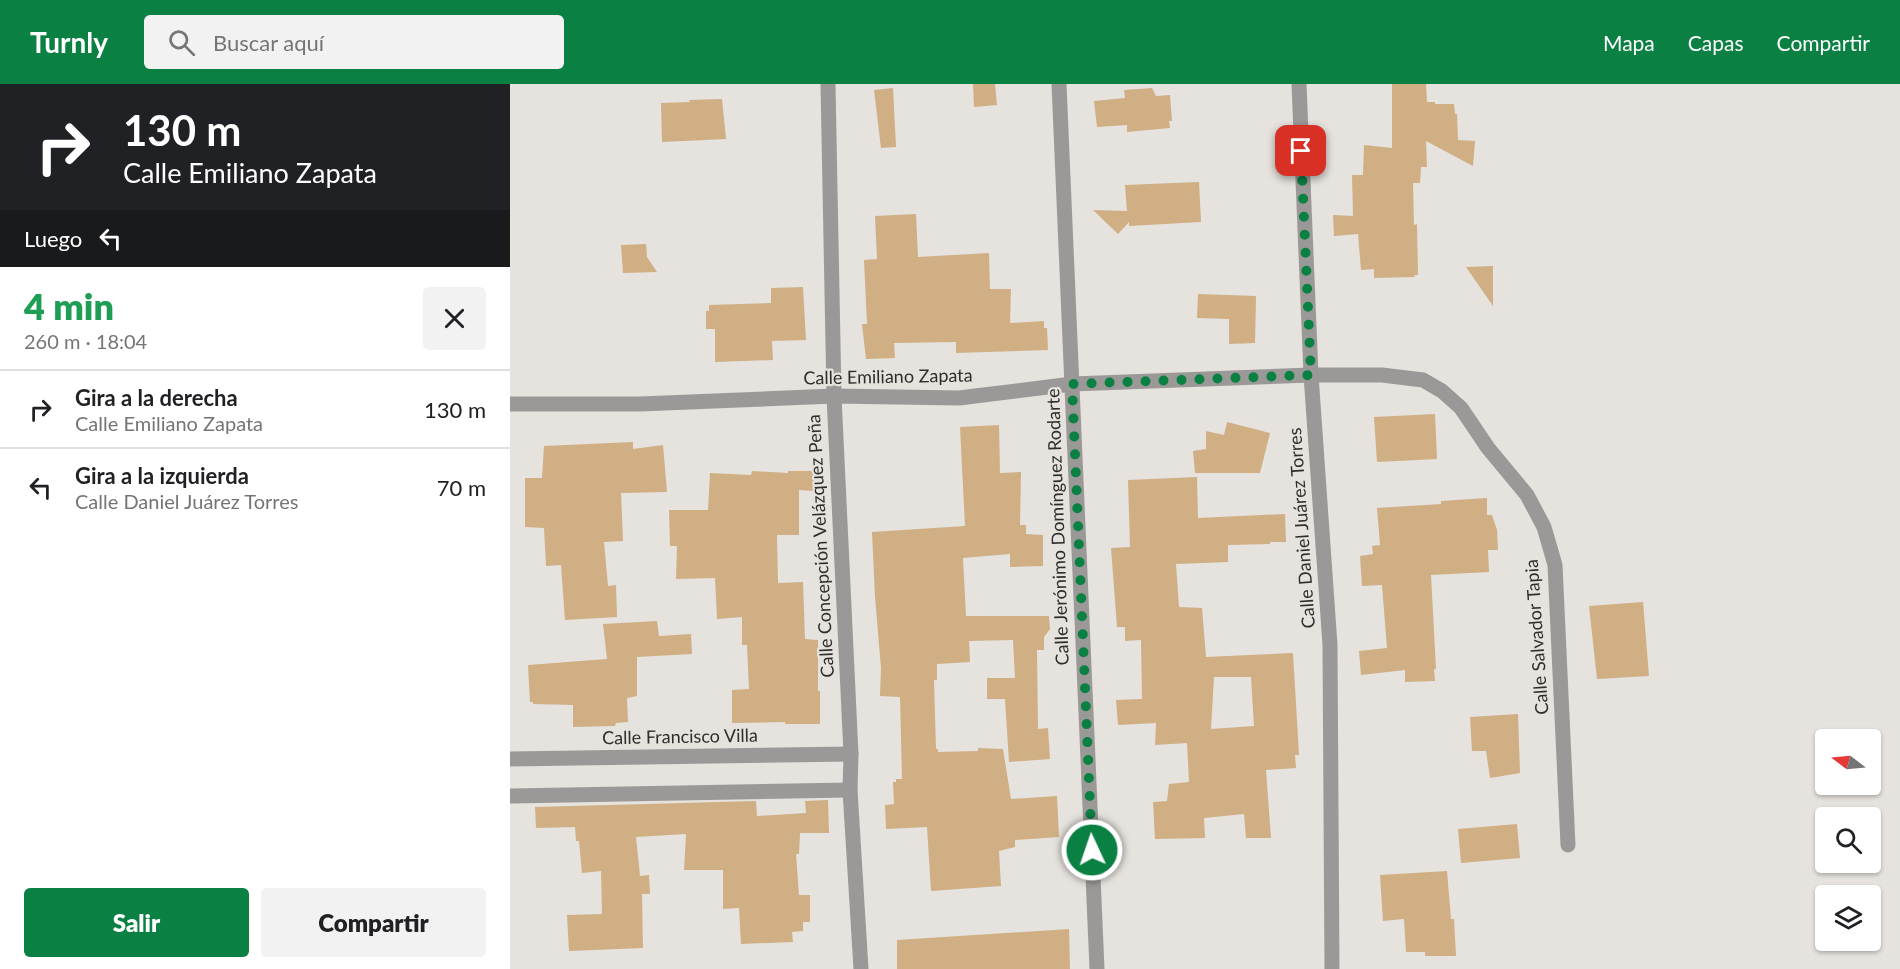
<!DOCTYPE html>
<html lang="es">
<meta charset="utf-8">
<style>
:root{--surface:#fff;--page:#f2f2f2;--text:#202124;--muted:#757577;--line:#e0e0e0;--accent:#0b8043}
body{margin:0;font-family:Lato,sans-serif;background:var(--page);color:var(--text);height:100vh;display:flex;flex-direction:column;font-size:22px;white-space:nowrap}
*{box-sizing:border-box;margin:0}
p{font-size:20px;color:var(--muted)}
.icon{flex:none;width:33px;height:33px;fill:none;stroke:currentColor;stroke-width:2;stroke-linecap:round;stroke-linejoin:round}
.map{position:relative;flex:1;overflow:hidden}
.panel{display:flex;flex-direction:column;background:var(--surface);width:510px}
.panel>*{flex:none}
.hud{background:#202124;color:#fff;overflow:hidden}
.needle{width:39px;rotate:286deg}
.controls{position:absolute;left:1305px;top:645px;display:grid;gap:12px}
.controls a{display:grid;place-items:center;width:66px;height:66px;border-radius:6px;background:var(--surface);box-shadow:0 2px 4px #0004;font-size:30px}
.pin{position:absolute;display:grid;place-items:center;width:51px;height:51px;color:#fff;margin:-26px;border-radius:12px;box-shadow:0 3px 9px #0006}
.me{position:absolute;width:66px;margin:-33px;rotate:357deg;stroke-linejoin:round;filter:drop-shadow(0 0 4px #0008)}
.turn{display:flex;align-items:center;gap:21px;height:126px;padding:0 24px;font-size:27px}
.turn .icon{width:78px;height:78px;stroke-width:2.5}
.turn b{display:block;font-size:42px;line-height:51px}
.then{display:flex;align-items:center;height:57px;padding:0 24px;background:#0003;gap:12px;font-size:22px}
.round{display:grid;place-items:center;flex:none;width:63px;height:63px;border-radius:6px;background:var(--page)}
.headline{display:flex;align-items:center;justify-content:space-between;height:102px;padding:0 24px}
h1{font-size:36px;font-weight:800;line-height:45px;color:#1e9e55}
.button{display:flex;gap:12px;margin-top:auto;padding:12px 24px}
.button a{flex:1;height:69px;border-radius:6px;background:var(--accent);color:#fff;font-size:24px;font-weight:800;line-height:69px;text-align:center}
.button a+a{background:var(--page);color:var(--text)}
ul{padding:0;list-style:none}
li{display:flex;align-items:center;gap:18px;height:78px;padding:0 24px;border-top:2px solid var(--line)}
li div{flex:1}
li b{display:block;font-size:22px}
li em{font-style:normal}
header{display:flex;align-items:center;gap:36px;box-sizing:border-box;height:84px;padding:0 30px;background:var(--accent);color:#fff}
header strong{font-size:28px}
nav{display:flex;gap:33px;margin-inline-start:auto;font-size:21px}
.search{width:420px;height:54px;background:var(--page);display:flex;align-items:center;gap:15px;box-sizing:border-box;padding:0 21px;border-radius:6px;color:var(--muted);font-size:22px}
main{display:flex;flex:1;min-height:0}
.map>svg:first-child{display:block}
.building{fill:#cfaf83;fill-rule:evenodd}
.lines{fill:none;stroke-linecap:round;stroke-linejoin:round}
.minor{stroke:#9b9998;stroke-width:15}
.route{stroke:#0b8043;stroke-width:10;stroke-dasharray:0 18}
.labels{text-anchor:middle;stroke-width:4.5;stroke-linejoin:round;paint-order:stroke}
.street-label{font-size:18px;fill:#2f2e2c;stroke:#e6e2de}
</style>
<header>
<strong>Turnly</strong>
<div class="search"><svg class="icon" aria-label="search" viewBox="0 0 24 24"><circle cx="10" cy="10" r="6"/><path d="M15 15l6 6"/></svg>Buscar aquí</div>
<nav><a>Mapa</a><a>Capas</a><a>Compartir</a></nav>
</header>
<main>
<section class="panel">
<div class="hud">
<div class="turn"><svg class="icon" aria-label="right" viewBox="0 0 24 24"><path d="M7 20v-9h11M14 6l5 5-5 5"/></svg><div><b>130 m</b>Calle Emiliano Zapata</div></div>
<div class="then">Luego<svg class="icon" aria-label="left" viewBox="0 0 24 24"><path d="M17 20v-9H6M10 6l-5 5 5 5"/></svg></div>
</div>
<div class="headline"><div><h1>4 min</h1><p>260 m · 18:04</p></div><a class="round"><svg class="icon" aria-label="close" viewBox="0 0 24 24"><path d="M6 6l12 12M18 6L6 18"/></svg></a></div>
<ul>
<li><svg class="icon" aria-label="right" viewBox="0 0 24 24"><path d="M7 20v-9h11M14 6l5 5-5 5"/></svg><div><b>Gira a la derecha</b><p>Calle Emiliano Zapata</p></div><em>130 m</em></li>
<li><svg class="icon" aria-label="left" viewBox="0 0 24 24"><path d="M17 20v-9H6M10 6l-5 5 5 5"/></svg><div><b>Gira a la izquierda</b><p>Calle Daniel Juárez Torres</p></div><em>70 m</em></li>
</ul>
<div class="button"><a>Salir</a><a>Compartir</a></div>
</section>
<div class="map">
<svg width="1390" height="885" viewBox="0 0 1390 885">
<rect width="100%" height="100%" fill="#e6e2de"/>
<g class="building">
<path d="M 463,0 L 485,0 L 487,21 L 464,23 Z"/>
<path d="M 882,0 L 916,0 L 917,18 L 925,18 L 925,20 L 944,20 L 945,30 L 947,30 L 948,56 L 965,57 L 963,82 L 916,57 L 917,83 L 911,83 L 910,99 L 903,99 L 904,141 L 907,140 L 908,191 L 904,191 L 905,193 L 864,194 L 864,185 L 851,186 L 848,150 L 824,152 L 823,131 L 843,132 L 842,91 L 853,91 L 854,61 L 882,64 Z"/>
<path d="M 383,4 L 386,63 L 371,64 L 364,6 Z"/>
<path d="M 642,4 L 646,12 L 660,11 L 662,37 L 659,37 L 660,44 L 617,48 L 617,41 L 587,43 L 584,17 L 615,14 L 614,6 Z"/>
<path d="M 212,15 L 216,55 L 152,58 L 151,19 L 180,18 L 179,16 Z"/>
<path d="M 689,98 L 691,138 L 619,142 L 619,138 L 608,150 L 583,126 L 617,127 L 615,101 Z"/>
<path d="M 406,130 L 408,173 L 479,169 L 480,205 L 501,205 L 500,239 L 534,237 L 534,244 L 537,244 L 538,266 L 446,269 L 446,258 L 384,259 L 385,274 L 356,275 L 352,240 L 357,240 L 354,176 L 367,175 L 365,132 Z"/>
<path d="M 136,160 L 137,173 L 147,188 L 113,189 L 111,161 Z"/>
<path d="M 983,182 L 983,222 L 956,183 Z"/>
<path d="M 293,203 L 296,256 L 262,257 L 263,276 L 205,278 L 205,245 L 196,245 L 196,227 L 199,227 L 199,221 L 261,219 L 261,204 Z"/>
<path d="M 688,210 L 746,212 L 745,259 L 719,260 L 719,235 L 687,234 Z"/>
<path d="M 925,330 L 927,375 L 867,378 L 864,333 Z"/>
<path d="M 717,338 L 760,349 L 750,389 L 685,389 L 683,367 L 696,365 L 696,347 L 714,351 Z"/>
<path d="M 489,341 L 490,389 L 511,388 L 510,441 L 516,441 L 516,450 L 533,451 L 533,482 L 500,483 L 500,470 L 453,474 L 456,532 L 539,532 L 540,545 L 534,553 L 534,566 L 527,566 L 528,645 L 538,644 L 540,675 L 499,678 L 495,615 L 477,615 L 477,594 L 505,594 L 503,556 L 459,557 L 460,578 L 427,580 L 427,596 L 424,596 L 426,665 L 428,665 L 428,668 L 468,667 L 468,664 L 493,665 L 501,715 L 547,712 L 549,753 L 505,756 L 505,763 L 489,767 L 491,802 L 421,807 L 417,743 L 376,745 L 375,721 L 384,720 L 383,698 L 386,698 L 386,695 L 392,695 L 390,613 L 370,612 L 371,584 L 365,513 L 362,448 L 455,442 L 450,343 Z"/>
<path d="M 123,358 L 123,365 L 153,361 L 157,408 L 111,409 L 113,457 L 94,458 L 98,502 L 106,501 L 107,533 L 55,536 L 51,481 L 36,482 L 34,444 L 15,443 L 15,394 L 32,394 L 34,362 Z"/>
<path d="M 242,387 L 278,389 L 278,387 L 304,387 L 304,407 L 289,406 L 289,451 L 267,451 L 268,499 L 293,498 L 295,555 L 308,556 L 308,607 L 310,607 L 310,640 L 275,640 L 275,638 L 222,639 L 222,606 L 239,605 L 237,561 L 232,561 L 232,533 L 207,535 L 205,494 L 166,495 L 167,462 L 160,462 L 159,426 L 198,426 L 200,389 L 241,391 Z"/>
<path d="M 687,393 L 688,434 L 775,430 L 776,458 L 760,458 L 760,460 L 718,461 L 718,478 L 666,480 L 669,523 L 692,524 L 696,573 L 783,569 L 789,671 L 785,671 L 786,684 L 756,686 L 761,754 L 736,754 L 734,730 L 694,734 L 695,754 L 645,755 L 643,718 L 657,717 L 659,700 L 679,698 L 677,659 L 645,661 L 646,639 L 608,641 L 606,616 L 632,615 L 631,556 L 615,557 L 615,543 L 607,543 L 601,464 L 620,463 L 618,396 ZM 704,593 L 741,593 L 744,642 L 701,645 Z"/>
<path d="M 977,414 L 977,431 L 982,431 L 987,446 L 988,466 L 978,466 L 979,488 L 921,491 L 926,585 L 924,585 L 925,597 L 895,598 L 895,586 L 851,591 L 849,567 L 877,564 L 872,501 L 852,502 L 850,472 L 863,470 L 862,462 L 870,461 L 867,424 L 931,420 L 931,417 Z"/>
<path d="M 1133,518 L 1139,592 L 1087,595 L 1079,522 Z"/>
<path d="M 147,537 L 149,552 L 181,550 L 182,570 L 127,573 L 127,612 L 117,614 L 118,638 L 106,639 L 105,642 L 63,643 L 63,621 L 23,620 L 23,618 L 20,618 L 18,581 L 97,575 L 93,540 Z"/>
<path d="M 1008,630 L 1010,689 L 980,694 L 976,667 L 962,667 L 960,633 Z"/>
<path d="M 318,716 L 319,749 L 290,749 L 289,770 L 286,770 L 289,811 L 300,811 L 300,838 L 293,838 L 293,847 L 282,848 L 283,858 L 231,860 L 229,824 L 213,825 L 213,786 L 174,786 L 176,750 L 126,753 L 130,792 L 139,791 L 140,810 L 132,810 L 133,864 L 59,867 L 57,831 L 92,830 L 91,787 L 72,789 L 69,757 L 66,757 L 65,743 L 26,744 L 25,723 L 246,717 L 247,732 L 296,729 L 295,717 Z"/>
<path d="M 1007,740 L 1010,774 L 951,779 L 948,745 Z"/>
<path d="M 937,787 L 941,835 L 944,835 L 946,872 L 915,872 L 915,868 L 896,868 L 894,835 L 873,837 L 870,791 Z"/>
<path d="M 559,845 L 560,885 L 387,885 L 387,856 Z"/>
</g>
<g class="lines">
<g class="minor">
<path d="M 318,0 L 324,312 L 341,670 L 340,706 L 351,885"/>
<path d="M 549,0 L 587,885"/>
<path d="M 789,0 L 801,291 L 820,561 L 822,885"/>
<path d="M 0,320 L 130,320 L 324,312 L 449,314 L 562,300 L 801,291 L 872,291 L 913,296 L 932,307 L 951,324 L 978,364 L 1017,411 L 1034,443 L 1045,481 L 1058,761"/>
<path d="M 0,675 L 341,670"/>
<path d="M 0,712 L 340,706"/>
</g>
</g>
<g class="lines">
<path class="route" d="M 582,766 L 562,300 L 801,291 L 791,67"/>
</g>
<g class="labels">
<g class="street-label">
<text transform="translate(378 293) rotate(-1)" y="6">Calle Emiliano Zapata</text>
<text transform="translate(548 443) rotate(-92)" y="6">Calle Jerónimo Domínguez Rodarte</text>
<text transform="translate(792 444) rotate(-94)" y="6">Calle Daniel Juárez Torres</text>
<text transform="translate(311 462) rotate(-93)" y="6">Calle Concepción Velázquez Peña</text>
<text transform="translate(1027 553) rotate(-94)" y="6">Calle Salvador Tapia</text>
<text transform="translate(170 653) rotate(-1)" y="6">Calle Francisco Villa</text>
</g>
</g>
</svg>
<div class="controls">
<a><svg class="needle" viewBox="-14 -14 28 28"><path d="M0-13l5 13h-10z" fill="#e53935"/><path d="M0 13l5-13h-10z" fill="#757577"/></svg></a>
<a><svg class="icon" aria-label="search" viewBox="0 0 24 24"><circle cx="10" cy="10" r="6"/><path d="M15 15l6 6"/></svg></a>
<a><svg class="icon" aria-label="layers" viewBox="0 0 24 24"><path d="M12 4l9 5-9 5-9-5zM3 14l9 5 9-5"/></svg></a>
</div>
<div class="pin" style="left:791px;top:67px;background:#d93025"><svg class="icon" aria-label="arrive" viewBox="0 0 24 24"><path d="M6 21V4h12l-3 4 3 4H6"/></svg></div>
<svg class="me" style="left:582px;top:766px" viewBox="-20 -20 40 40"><circle r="17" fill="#0b8043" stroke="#fff" stroke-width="3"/><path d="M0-11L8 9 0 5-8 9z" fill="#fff"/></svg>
</div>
</main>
